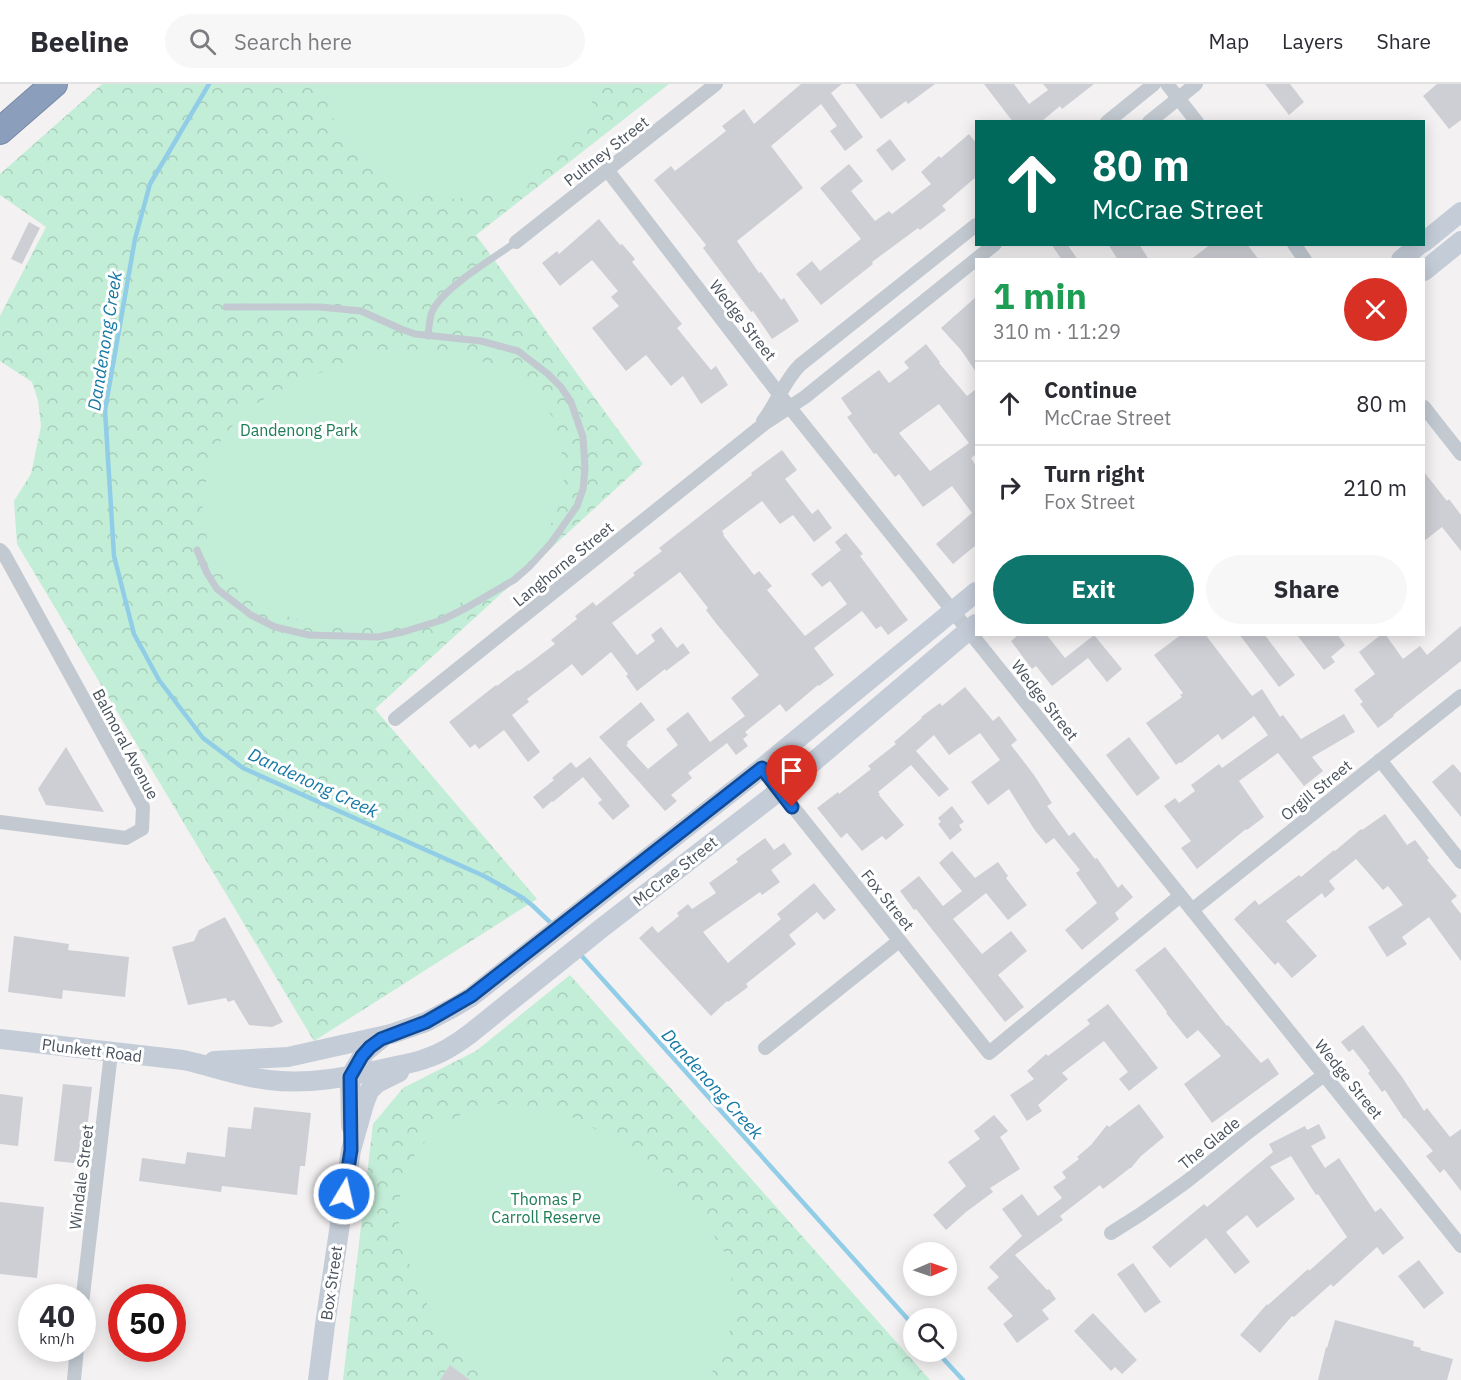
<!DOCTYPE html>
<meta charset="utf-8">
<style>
:root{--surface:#fff;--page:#f7f7f7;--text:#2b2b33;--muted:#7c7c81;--line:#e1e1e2;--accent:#0f766e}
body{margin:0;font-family:"IBM Plex Sans",sans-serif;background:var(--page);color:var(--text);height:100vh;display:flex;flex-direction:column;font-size:22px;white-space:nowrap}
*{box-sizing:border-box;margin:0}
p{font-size:20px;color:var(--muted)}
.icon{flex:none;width:33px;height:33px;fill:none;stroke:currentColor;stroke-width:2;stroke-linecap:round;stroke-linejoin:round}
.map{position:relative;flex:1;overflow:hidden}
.sheet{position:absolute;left:975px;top:174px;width:450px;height:378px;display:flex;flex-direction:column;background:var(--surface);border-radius:0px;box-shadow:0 3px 15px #0003}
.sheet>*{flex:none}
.guide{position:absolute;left:975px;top:36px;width:450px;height:126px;border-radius:0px;box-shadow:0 3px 15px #0003;background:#00695c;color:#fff;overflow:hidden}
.needle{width:39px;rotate:88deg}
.buttons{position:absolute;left:903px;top:1158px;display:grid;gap:12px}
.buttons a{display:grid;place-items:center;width:54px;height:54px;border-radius:50%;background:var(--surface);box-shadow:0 3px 15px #0003;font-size:30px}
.speed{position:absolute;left:18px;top:1200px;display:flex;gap:12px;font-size:30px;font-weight:700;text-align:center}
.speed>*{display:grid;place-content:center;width:78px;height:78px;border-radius:50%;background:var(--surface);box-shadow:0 3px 15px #0003;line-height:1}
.speed small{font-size:15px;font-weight:400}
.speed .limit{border:9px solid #d22;background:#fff;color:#111}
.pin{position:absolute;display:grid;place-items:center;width:51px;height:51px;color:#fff;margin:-62px -26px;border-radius:50% 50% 50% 0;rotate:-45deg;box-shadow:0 0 6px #0007}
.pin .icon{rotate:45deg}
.me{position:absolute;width:66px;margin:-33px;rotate:9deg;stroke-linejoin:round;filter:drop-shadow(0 0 4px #0008)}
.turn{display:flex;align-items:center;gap:21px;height:126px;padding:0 18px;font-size:27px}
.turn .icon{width:78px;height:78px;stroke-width:2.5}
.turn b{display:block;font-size:42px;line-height:51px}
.round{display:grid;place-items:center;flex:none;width:63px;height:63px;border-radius:32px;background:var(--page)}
.head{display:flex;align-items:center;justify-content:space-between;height:102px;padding:0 18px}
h1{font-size:36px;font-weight:700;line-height:45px;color:#1e9e55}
.primary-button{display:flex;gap:12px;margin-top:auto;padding:12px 18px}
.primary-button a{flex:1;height:69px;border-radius:36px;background:var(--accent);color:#fff;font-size:24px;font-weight:700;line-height:69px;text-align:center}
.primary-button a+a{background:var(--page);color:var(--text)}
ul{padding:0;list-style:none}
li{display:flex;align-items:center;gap:18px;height:84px;padding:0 18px;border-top:2px solid var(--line)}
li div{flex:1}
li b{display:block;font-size:22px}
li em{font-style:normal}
header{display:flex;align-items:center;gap:36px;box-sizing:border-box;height:84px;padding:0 30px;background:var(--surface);border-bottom:2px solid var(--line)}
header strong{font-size:28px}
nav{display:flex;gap:33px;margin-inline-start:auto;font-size:21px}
.search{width:420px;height:54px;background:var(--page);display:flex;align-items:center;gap:15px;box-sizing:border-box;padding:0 21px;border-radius:33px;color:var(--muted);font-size:22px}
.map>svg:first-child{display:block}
.park{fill:url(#park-crowns)}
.pitch{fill:#c2edd7}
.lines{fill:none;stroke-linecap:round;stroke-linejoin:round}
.stream{stroke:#92cde8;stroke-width:4.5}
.building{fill:#cecfd5;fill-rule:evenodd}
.highway-casing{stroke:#7689a8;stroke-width:28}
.lane{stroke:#c2c9d1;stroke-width:7}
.street{stroke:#c2c9d1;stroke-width:14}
.secondary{stroke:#c4ccd8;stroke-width:20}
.highway{stroke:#8b9ebc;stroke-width:26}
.route-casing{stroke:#114b97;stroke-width:15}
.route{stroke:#1a73e8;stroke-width:10}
.labels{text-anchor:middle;stroke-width:6;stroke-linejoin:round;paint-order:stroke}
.street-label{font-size:16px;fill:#49525d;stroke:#fff}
.park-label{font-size:16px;fill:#1d7c56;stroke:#fff}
.water-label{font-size:18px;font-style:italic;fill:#1578a5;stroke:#fff}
</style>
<header>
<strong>Beeline</strong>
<div class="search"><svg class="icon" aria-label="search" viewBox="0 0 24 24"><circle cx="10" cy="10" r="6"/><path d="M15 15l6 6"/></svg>Search here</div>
<nav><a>Map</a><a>Layers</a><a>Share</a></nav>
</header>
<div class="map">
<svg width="1461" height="1296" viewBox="0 0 1461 1296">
<defs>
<pattern id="park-crowns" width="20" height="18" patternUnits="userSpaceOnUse" patternTransform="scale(1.5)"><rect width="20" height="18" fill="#c2edd7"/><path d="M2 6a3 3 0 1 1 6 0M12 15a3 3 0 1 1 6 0" fill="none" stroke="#a8cdbb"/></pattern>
</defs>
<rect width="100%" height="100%" fill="#f3f1f1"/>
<g class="park">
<path d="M 102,0 L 669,0 L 476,151 L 643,380 L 375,625 L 537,815 L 314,957 L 17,460 L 14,417 L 31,390 L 41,342 L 38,316 L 32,298 L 0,277 L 0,232 L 46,143 L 0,111 L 0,90 Z"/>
<path d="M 570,891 L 930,1296 L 343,1296 L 373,1040 L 403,1004 L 476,967 Z"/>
</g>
<g class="pitch">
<path d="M 323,0 L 596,0 L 590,28 L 563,69 L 525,99 L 530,101 L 500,109 L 451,115 L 404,103 L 363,76 L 334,37 L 324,9 Z"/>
<path d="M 427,265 L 471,272 L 506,288 L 532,304 L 552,332 L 560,357 L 563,379 L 564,402 L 554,435 L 529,473 L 490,502 L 446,527 L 394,542 L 345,544 L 307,538 L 270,527 L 246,512 L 221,488 L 208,462 L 202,421 L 208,386 L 222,354 L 247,325 L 293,299 L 340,281 L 383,269 Z"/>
<path d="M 498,1020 L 527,1022 L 566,1030 L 633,1064 L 670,1093 L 698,1126 L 726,1171 L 734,1206 L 734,1232 L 725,1263 L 711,1290 L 704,1296 L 506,1296 L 497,1292 L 462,1265 L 438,1238 L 421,1210 L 403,1163 L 398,1133 L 401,1099 L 416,1068 L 439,1042 L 468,1027 Z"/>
</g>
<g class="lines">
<g class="stream">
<path d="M 209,0 L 150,100 L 135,155 L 105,326 L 114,472 L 134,550 L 159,596 L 203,654 L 243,684 L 484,792 L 523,814 L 533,822 L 553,841"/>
<path d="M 579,869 L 914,1242"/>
<path d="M 937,1268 L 963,1296"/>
</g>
</g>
<g class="building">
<path d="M 801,0 L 842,0 L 831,9 L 863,53 L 845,67 L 830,47 L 837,42 L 821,20 L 771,62 L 803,104 L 737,157 L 759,189 L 761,188 L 781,216 L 784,214 L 799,237 L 772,255 L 753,227 L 751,228 L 703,164 L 706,161 L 654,96 L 671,82 L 675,87 L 726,47 L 722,42 L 744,25 L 754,40 Z"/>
<path d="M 855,0 L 935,0 L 908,20 L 906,17 L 881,35 Z"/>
<path d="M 984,0 L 1014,0 L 1029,20 L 1048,6 L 1043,0 L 1094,0 L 1062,25 L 1060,22 L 1041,38 L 1013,38 Z"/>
<path d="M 1265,0 L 1290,0 L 1304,18 L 1289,31 Z"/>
<path d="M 1437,0 L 1461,0 L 1461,36 L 1449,45 L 1423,12 Z"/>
<path d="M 969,50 L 976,59 L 976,93 L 942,122 L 946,126 L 920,146 L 918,144 L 872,178 L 873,180 L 821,221 L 796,190 L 812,177 L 820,187 L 861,155 L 820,104 L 849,80 L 863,97 L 851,107 L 875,137 L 889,127 L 892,130 L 931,100 L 921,88 L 939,72 L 941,74 Z"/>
<path d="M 890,55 L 906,76 L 892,87 L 876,66 Z"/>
<path d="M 599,135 L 620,161 L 622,160 L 635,175 L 632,178 L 682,240 L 677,244 L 711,286 L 716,282 L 728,301 L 701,320 L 683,292 L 671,302 L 646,271 L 626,287 L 592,244 L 619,222 L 611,213 L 618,207 L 592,176 L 560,202 L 542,179 L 557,167 L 559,170 Z"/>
<path d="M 29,138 L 40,144 L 22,180 L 11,175 Z"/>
<path d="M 1051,160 L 1067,160 L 1078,176 L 1062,176 Z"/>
<path d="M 1108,160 L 1139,160 L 1149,176 L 1118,176 Z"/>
<path d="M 1211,160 L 1247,160 L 1259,176 L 1190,176 Z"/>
<path d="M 976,213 L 976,288 L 961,266 L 941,244 Z"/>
<path d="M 926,260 L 940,278 L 939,279 L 967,312 L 976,305 L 976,370 L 971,374 L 976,382 L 976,461 L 953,480 L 936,460 L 972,429 L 952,402 L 923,423 L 899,390 L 895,393 L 876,369 L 874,370 L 847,333 L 852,330 L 841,314 L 879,286 L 889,299 L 909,284 L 904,278 ZM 939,320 L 969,359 L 930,387 L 899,349 Z"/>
<path d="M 782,366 L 797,386 L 785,395 L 812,430 L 818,425 L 832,444 L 814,458 L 793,431 L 780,440 L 762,417 L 722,447 L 724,450 L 723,451 L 754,491 L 759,487 L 772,502 L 767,506 L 805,552 L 847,520 L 830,497 L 822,503 L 811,490 L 841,466 L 835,458 L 846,449 L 863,470 L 860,472 L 908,536 L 888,551 L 881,542 L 876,545 L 862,527 L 814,564 L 834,591 L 819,602 L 818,601 L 786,628 L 780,620 L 745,648 L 748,651 L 743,655 L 748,662 L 736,671 L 727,659 L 688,689 L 692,694 L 671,711 L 677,717 L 665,727 L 599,653 L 641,618 L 655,636 L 627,658 L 628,660 L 626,661 L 648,685 L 678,661 L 666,645 L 688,628 L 710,658 L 745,632 L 731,614 L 759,591 L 715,538 L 706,526 L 708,524 L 680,488 L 612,539 L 637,571 L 655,557 L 651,551 L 661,543 L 677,564 L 683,559 L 690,569 L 666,587 L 665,585 L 637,607 L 626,592 L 628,590 L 611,568 L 582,592 L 572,580 L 527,615 L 529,618 L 512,631 L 540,668 L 528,678 L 504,646 L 479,665 L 475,660 L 470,664 L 449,638 L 496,601 L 497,602 L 518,586 L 519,587 L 555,560 L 551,556 L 577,535 L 575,532 L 593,518 L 596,522 L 635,491 L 633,489 L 662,467 L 659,464 L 752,391 L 751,389 Z"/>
<path d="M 1424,388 L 1447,417 L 1449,415 L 1461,431 L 1461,467 L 1442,443 L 1424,457 Z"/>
<path d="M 1461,542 L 1461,577 L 1393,631 L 1394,632 L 1378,644 L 1360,620 L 1363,618 L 1354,606 L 1375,590 L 1359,568 L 1382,550 L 1385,550 L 1403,575 L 1420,562 L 1427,571 Z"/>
<path d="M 1019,550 L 1046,550 L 1065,574 L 1094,551 L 1122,585 L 1107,598 L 1088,574 L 1052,602 L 1036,582 L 1032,585 L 1011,557 Z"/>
<path d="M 1182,550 L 1205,550 L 1252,612 L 1262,605 L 1280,633 L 1283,631 L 1301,655 L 1344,630 L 1355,648 L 1312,673 L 1323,687 L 1304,702 L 1278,669 L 1239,697 L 1264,733 L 1247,746 L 1246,745 L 1197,785 L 1181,764 L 1191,757 L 1164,722 L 1175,714 L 1179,719 L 1195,707 L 1191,701 L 1219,680 L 1222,684 L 1268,651 L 1254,632 L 1222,656 L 1218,650 L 1181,679 L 1180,678 L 1176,681 L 1146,639 L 1182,613 L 1180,611 L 1183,609 L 1154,571 Z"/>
<path d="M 1239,550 L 1264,550 L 1295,591 L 1279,603 Z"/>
<path d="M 1331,550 L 1337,550 L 1345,561 L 1331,573 L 1335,578 L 1324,586 L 1297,551 Z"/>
<path d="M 965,603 L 993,637 L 999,632 L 1017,656 L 1011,661 L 1034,691 L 1052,719 L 1047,722 L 1069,752 L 1074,748 L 1095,775 L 1097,774 L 1118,804 L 1122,800 L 1133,813 L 1115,829 L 1119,835 L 1082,866 L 1065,846 L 1097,819 L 1076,789 L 1080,786 L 1054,754 L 1046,760 L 1034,745 L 1009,705 L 988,721 L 971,698 L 1000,676 L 980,649 L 949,671 L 934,651 L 916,667 L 949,705 L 939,713 L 911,681 L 878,708 L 880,710 L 879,711 L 904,741 L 886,756 L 882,752 L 862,767 L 847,749 L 841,754 L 817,724 L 838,708 L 839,710 L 871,685 L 868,682 L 896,660 L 894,658 L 922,634 L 921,633 L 940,619 L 942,622 Z"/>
<path d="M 1129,653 L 1160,694 L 1137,712 L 1106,671 Z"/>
<path d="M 66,663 L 104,728 L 46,721 L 38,705 Z"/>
<path d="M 590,673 L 630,722 L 613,736 L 598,719 L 602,716 L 583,693 L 553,718 L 552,717 L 543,725 L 533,713 L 554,696 L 552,694 L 571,678 L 576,684 Z"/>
<path d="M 1453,680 L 1461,689 L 1461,733 L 1432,698 Z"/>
<path d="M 952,722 L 964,738 L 959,741 L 962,746 L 950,756 L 938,740 L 941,738 L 938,734 Z"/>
<path d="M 1385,730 L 1407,761 L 1415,756 L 1429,774 L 1427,776 L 1457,812 L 1451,817 L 1461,830 L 1461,877 L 1429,833 L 1402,853 L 1407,860 L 1387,873 L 1368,843 L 1403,821 L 1388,802 L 1383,806 L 1356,775 L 1329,797 L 1335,805 L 1325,814 L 1322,809 L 1286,837 L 1317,872 L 1292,894 L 1278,878 L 1275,881 L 1234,835 L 1255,816 L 1259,821 L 1299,791 L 1301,793 L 1334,766 L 1335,767 L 1361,745 L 1362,746 Z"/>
<path d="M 765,754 L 774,766 L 784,759 L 792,770 L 771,786 L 780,798 L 762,811 L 760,808 L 703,848 L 728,879 L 781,835 L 777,830 L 814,799 L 836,826 L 824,836 L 817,828 L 789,851 L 796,860 L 746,900 L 748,903 L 728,918 L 727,917 L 711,932 L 639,854 L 652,842 L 658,849 L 679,832 L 677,829 L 688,820 L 692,825 L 716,809 L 709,799 L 738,778 L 736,775 Z"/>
<path d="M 952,767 L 975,794 L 998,778 L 1008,792 L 1006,794 L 1027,821 L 1008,836 L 986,809 L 953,835 L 982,870 L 1011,847 L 1027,867 L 998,891 L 1024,923 L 1005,938 L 916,825 L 914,826 L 900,807 L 919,792 L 943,822 L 962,807 L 939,779 Z"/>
<path d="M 225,833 L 283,938 L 272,943 L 249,941 L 234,916 L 228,918 L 226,914 L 188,921 L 172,863 L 194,857 L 199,846 Z"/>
<path d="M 14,852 L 69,860 L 68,866 L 129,873 L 125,913 L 63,906 L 62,915 L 8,908 Z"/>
<path d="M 1165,863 L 1227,942 L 1228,941 L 1261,979 L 1268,974 L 1279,990 L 1212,1039 L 1184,1000 L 1221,972 L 1198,946 L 1187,955 L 1166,929 L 1167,928 L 1135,886 Z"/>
<path d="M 1108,920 L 1158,984 L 1129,1007 L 1119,995 L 1128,988 L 1104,957 L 1062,989 L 1068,995 L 1038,1021 L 1042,1027 L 1027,1037 L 1010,1011 L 1034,995 L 1027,987 L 1046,970 L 1048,972 L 1090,940 L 1087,936 Z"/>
<path d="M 1363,941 L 1402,993 L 1424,1027 L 1427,1024 L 1450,1053 L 1461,1045 L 1461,1107 L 1444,1085 L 1440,1089 L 1426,1072 L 1433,1067 L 1405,1034 L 1404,1035 L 1385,1006 L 1382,1008 L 1368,989 L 1370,987 L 1353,965 L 1349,968 L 1341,958 Z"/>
<path d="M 63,1000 L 92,1003 L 83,1080 L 54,1077 Z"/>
<path d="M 0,1010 L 23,1013 L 18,1062 L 0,1060 Z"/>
<path d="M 1139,1020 L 1164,1053 L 1141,1072 L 1131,1084 L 1130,1084 L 1103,1105 L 1100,1101 L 1060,1132 L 1063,1136 L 1015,1171 L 1047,1206 L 1049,1205 L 1056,1215 L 1042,1226 L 1049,1235 L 1017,1259 L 1003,1240 L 1013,1232 L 987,1204 L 999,1193 L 989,1183 L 1022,1152 L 1002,1125 L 1022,1110 L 1038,1132 L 1062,1114 L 1053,1103 L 1066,1094 L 1062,1088 L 1079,1075 L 1077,1073 L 1091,1061 L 1107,1041 L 1109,1043 Z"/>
<path d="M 254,1023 L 311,1029 L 305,1082 L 300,1082 L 297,1111 L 222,1102 L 221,1108 L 139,1097 L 142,1074 L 185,1080 L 187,1068 L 225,1073 L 228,1043 L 251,1045 Z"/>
<path d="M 994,1031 L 1008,1047 L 1000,1053 L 1020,1085 L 990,1104 L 993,1108 L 966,1128 L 946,1146 L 933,1131 L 966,1102 L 948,1078 L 980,1055 L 974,1047 Z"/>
<path d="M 1319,1040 L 1326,1054 L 1311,1062 L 1325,1084 L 1339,1074 L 1375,1128 L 1381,1124 L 1404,1154 L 1383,1171 L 1377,1163 L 1333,1203 L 1331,1200 L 1294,1233 L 1292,1232 L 1260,1269 L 1240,1251 L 1267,1220 L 1268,1221 L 1308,1185 L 1309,1187 L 1347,1153 L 1318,1110 L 1316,1111 L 1291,1072 L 1270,1083 L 1295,1115 L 1257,1144 L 1247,1131 L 1226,1148 L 1250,1178 L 1235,1190 L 1206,1154 L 1170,1184 L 1152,1163 L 1204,1120 L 1207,1123 L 1273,1068 L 1269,1060 L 1305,1042 L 1307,1046 Z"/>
<path d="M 0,1118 L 44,1123 L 37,1194 L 0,1190 Z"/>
<path d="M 1419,1176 L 1444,1209 L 1424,1225 L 1398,1192 Z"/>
<path d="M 1133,1179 L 1161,1218 L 1145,1229 L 1117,1190 Z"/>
<path d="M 1093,1229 L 1137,1276 L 1122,1290 L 1115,1283 L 1111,1287 L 1074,1247 Z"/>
<path d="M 1335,1236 L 1414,1257 L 1413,1262 L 1421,1264 L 1420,1266 L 1453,1275 L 1447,1296 L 1318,1296 L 1326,1263 L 1327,1264 Z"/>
<path d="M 450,1281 L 470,1296 L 440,1296 Z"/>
</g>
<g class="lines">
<g class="highway-casing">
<path id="highway" d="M 0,47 L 54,0"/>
</g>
<g class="lane">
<path d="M 428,252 C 429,244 429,236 432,228 C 442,204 494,174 516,158"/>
<path d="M 197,466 L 207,489 L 217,505 L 251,531 L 275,543 L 309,551 L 378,553 L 403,548 L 442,536 L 466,524 L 514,496 L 530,482 L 551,459 L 577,422 L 583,405 L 585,384 L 583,353 L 571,318 L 561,303 L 548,290 L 518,267 L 481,257 L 415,250 L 401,245 L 361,227 L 320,223 L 226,223"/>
</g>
<g class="street">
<path d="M 1167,0 L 1197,38"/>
<path d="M 1107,38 L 1154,0"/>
<path d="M 1149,38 L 1196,0"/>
<path d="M 608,87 L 779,310 L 1461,1162"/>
<path d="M 516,158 L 716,0"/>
<path d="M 1294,160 L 1305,176"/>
<path d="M 1424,323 L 1461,370"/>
<path d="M 763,337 C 777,319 784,297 800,281 L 976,141"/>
<path d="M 0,466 L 4,470 L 143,723 L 142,745 L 126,754 L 0,738"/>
<path d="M 395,635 L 764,340 L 805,313 L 995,160"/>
<path d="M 1380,676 L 1461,778"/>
<path d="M 762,684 L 989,969 L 1180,812"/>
<path d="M 1192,826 L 1461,612"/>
<path d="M 765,964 L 899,857"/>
<path d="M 1111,1149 L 1141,1130 L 1186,1098 L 1246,1050 L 1324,991"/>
<path d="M 82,1220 L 111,969"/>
<path d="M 74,1296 L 77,1264"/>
</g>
<g class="secondary">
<path d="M 1424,158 L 1461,128"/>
<path d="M 1401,176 L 1420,160"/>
<path d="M 1424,187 L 1461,157"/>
<path d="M 0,955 L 183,976 C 212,982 240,993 269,996 C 309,1001 348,993 387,984 C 400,981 415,979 427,974 C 443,969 458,959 471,949 L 603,843 L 779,707 L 976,540"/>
<path d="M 214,977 L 288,973 L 391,950 L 426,938 L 456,922 L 471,913 L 523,872 L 762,684 L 976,508"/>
<path d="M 351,1042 L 350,993 L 365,968 L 381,955"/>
<path d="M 318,1296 L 325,1241 L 351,1066 L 364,1020 L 369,1007 L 377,999 L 399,988"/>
</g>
<use href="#highway" class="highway"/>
</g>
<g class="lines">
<g class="route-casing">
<path id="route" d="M 344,1110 L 351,1066 L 350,993 L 362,972 L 370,963 L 381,955 L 426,938 L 471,912 L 762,684 L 792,723"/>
</g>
<use href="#route" class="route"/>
</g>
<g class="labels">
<g class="street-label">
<text transform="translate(606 67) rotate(-38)" y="6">Pultney Street</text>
<text transform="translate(743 236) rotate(52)" y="6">Wedge Street</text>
<text transform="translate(563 480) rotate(-39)" y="6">Langhorne Street</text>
<text transform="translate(1045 616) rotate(52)" y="6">Wedge Street</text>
<text transform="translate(126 660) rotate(62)" y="6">Balmoral Avenue</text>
<text transform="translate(1316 706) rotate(-39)" y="6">Orgill Street</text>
<text transform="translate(675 787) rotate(-38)" y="6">McCrae Street</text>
<text transform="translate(888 816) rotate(51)" y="6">Fox Street</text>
<text transform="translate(92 966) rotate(7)" y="6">Plunkett Road</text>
<text transform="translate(1349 995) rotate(51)" y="6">Wedge Street</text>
<text transform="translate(1209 1059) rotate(-39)" y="6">The Glade</text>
<text transform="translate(81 1093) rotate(-83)" y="6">Windale Street</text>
<text transform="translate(331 1199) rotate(-82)" y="6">Box Street</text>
</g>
<g class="park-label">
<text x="299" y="352">Dandenong Park</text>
<text x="546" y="1121">Thomas P<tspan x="546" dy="18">Carroll Reserve</tspan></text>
</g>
<g class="water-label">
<text transform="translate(105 257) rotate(-81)" y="6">Dandenong Creek</text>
<text transform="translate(313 699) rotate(25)" y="6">Dandenong Creek</text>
<text transform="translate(712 1000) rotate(48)" y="6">Dandenong Creek</text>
</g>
</g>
</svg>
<div class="buttons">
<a><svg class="needle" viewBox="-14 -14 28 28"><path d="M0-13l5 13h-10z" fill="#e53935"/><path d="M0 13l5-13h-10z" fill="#7c7c81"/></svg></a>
<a><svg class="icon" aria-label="search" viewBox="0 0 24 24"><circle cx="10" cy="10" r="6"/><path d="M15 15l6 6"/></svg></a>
</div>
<div class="speed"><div>40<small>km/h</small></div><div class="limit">50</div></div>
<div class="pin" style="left:792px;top:723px;background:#d93025"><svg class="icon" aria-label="arrive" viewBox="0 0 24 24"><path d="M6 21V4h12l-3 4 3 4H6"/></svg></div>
<svg class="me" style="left:344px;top:1110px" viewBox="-20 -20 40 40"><circle r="17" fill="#1a73e8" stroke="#fff" stroke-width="3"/><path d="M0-11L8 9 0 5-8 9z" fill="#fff"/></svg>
<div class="guide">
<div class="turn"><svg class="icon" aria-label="ahead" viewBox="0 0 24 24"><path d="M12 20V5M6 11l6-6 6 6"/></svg><div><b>80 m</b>McCrae Street</div></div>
</div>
<section class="sheet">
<div class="head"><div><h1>1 min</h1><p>310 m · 11:29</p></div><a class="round" style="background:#d93025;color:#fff"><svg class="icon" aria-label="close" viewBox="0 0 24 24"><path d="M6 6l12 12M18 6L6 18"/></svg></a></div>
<ul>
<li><svg class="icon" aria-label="ahead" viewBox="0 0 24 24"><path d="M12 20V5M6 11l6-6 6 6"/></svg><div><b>Continue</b><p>McCrae Street</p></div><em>80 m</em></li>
<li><svg class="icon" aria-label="right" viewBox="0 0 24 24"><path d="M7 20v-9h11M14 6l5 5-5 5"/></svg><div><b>Turn right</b><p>Fox Street</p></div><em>210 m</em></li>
</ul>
<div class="primary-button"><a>Exit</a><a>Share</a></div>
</section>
</div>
